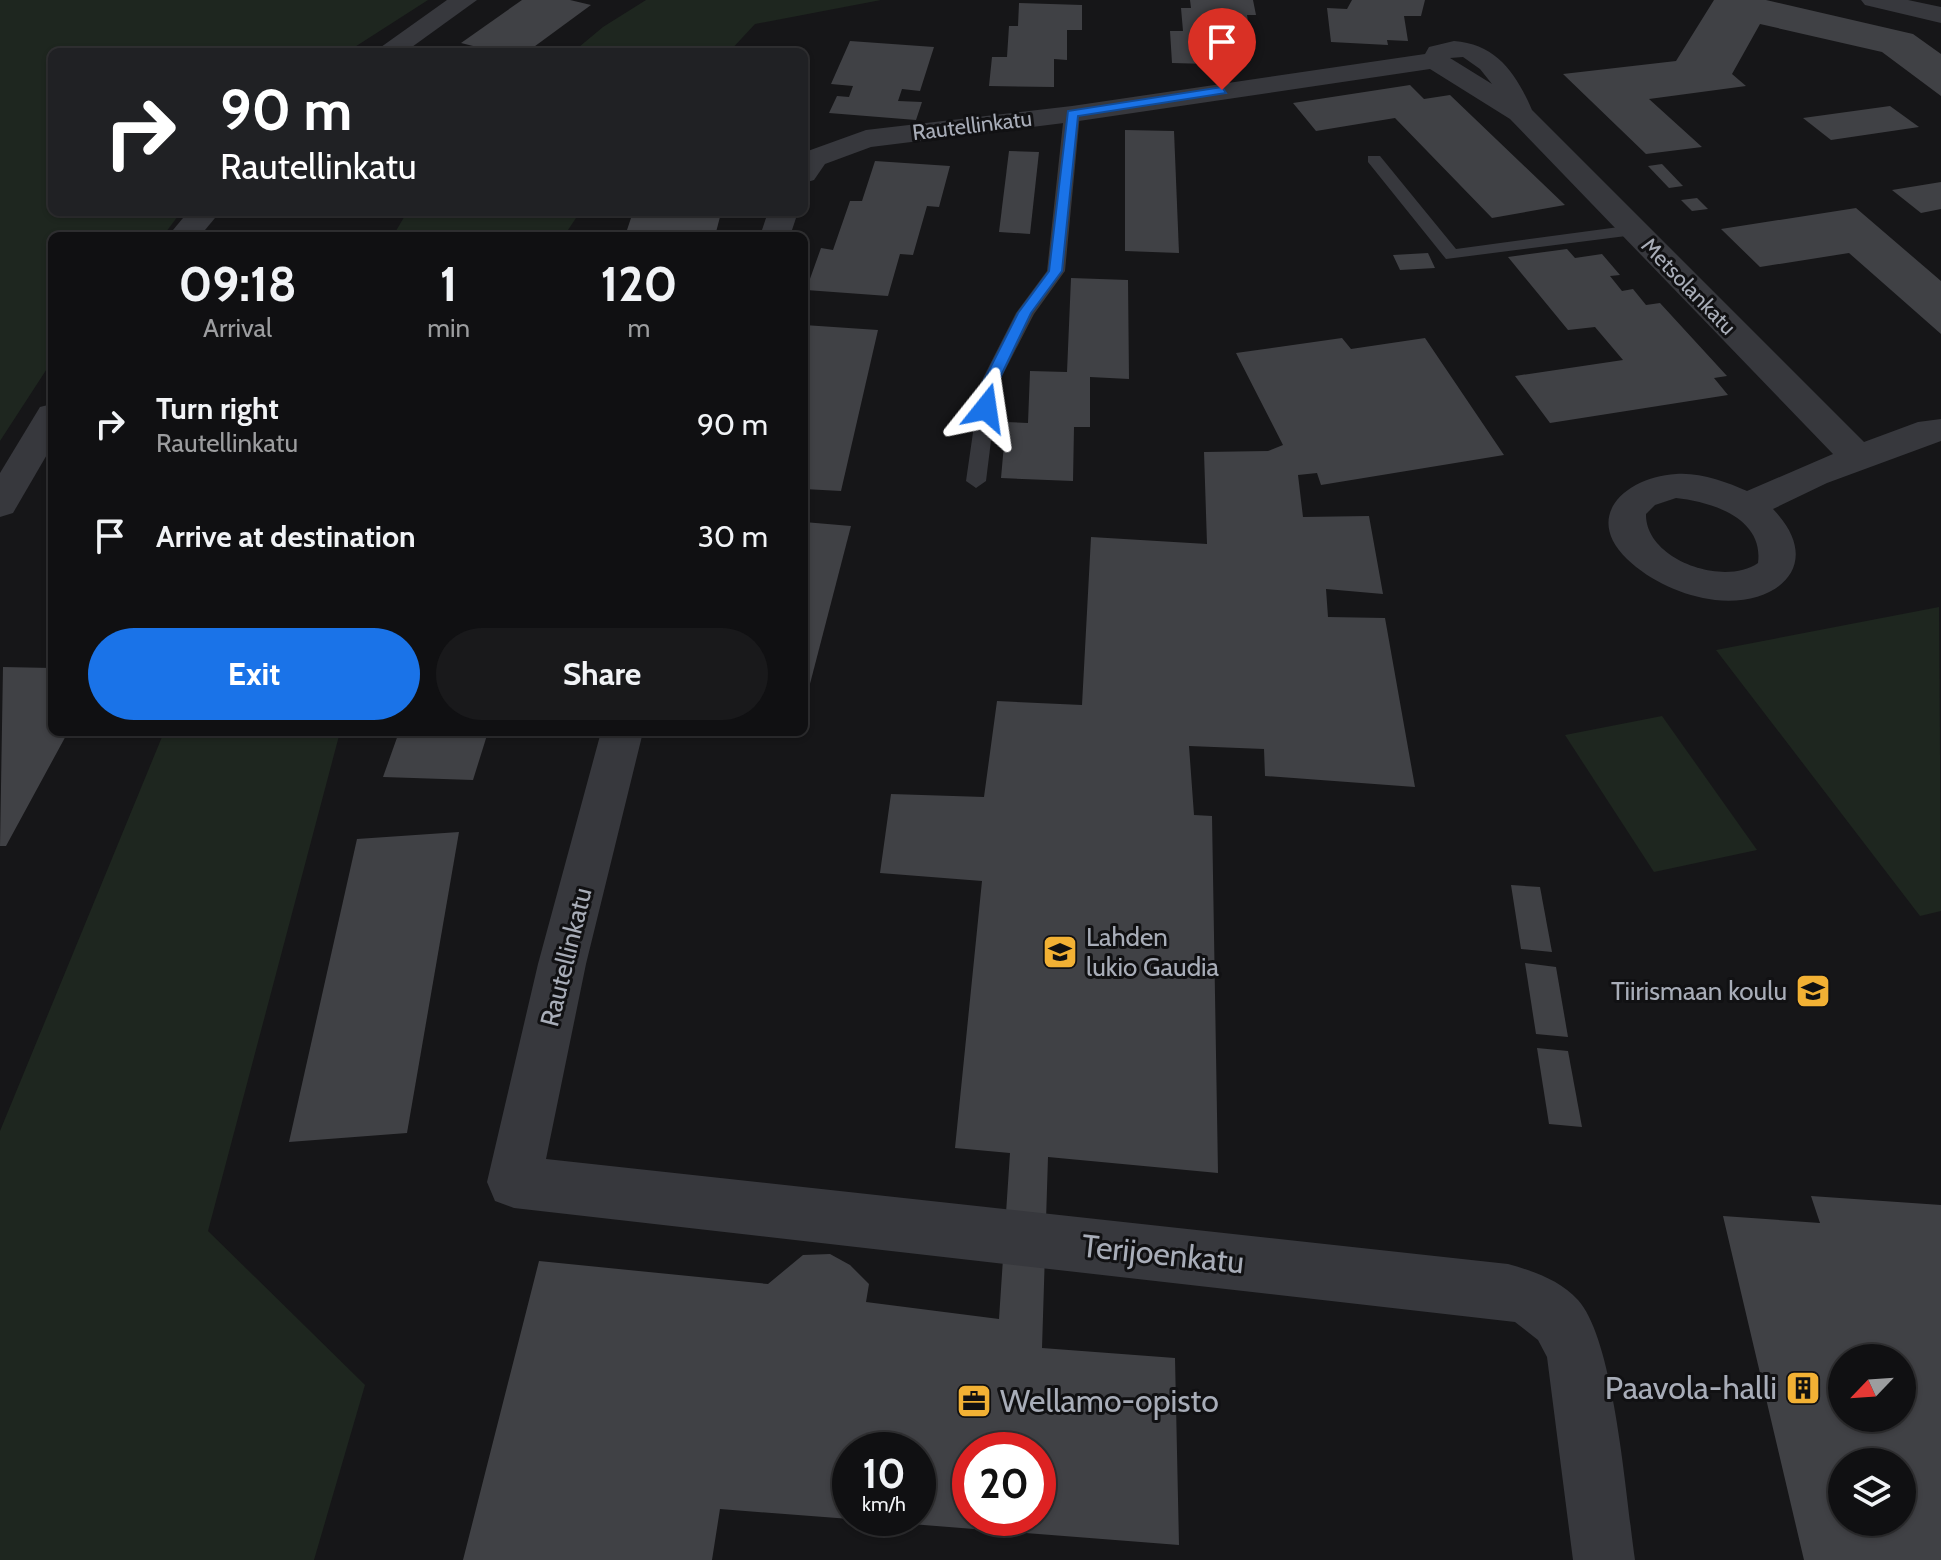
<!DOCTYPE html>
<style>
:root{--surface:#101012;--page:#19191b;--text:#f1f3f6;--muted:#9c9d9f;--line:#303032;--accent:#1a73e8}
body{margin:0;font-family:Cabin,sans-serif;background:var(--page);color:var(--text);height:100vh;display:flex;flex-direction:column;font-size:30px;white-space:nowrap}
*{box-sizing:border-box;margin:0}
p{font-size:26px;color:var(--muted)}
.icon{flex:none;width:44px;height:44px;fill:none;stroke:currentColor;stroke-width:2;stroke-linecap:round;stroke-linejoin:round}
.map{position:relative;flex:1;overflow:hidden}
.panel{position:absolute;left:48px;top:232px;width:760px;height:504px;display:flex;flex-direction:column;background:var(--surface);border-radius:12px;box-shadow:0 2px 6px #0004,0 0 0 2px var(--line)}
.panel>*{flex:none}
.top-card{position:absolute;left:48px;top:48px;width:760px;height:168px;border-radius:12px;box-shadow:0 2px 6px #0004,0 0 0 2px var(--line);background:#202124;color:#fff;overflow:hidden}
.needle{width:52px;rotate:245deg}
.tools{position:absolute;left:1828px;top:1344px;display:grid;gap:16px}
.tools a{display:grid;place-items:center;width:88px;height:88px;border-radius:50%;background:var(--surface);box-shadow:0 2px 6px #0004,0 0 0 2px var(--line);font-size:40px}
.speed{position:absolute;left:832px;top:1432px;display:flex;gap:16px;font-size:40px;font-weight:700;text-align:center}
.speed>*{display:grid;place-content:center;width:104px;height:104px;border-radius:50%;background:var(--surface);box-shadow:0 2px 6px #0004,0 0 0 2px var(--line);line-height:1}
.speed small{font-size:20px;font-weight:400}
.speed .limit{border:12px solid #d22;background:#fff;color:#111}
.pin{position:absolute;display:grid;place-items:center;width:68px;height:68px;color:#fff;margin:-82px -34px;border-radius:50% 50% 50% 0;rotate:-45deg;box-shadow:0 0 8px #0007}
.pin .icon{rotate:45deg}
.me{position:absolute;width:88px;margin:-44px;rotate:15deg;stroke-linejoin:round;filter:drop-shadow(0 0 6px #0008)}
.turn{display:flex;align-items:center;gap:28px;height:168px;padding:0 40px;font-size:36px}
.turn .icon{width:104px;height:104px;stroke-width:2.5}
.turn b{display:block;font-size:56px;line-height:68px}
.eta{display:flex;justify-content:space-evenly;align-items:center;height:136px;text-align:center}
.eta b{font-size:48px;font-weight:700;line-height:56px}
.cta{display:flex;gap:16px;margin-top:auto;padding:16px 40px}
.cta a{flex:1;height:92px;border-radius:48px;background:var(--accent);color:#fff;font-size:32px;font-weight:700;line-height:92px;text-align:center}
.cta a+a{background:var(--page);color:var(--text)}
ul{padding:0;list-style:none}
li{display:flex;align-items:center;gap:24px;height:112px;padding:0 40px}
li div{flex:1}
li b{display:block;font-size:30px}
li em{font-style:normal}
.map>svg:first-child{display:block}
.green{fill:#1e261f}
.building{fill:#404145;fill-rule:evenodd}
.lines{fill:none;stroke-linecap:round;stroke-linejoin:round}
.service{fill:#37383d;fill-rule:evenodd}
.minor{fill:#37383d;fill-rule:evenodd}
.route{fill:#1a73e8;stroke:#114b97;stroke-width:2}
.labels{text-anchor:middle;stroke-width:6;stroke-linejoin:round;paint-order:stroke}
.far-street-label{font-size:22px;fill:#a8adb8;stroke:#111113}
.poi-label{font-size:26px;fill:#a8adb8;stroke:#111113;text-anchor:start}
.street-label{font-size:26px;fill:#a8adb8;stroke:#111113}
.near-street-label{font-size:32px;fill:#a8adb8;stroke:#111113}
.near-poi-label{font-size:32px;fill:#a8adb8;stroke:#111113;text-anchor:end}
</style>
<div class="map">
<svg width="1941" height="1560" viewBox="0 0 1941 1560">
<rect width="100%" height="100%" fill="#161618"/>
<g class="green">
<path d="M 0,0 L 428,0 L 347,52 L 52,52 L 52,212 L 181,212 L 163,236 L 52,236 L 52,361 L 0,441 Z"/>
<path d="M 646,0 L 881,0 L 755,24 L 729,52 L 573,52 L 603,27 Z"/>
<path d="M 407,212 L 580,212 L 564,236 L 393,236 Z"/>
<path d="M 1939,607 L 1941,911 L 1920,916 L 1716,650 Z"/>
<path d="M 1662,716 L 1757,850 L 1654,872 L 1565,735 Z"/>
<path d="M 164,732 L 340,732 L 208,1231 L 365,1385 L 314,1560 L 0,1560 L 0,1131 Z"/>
</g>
<g class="building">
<path d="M 522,0 L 570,0 L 591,5 L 527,52 L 497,52 L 461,43 Z"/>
<path d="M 1190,0 L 1253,0 L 1256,15 L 1247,15 L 1251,39 L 1241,39 L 1245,65 L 1172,63 L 1170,31 L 1183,31 L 1181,8 L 1191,8 Z"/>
<path d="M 1352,0 L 1425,0 L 1421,16 L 1404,16 L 1408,41 L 1387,40 L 1388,45 L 1331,42 L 1327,8 L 1347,9 Z"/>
<path d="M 1714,0 L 1766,0 L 1913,34 L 1941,54 L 1941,96 L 1882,52 L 1760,24 L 1732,74 L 1746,86 L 1649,99 L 1702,147 L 1646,154 L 1563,74 L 1676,61 Z"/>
<path d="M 1019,3 L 1082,5 L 1082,30 L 1067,30 L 1067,60 L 1054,59 L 1054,87 L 989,86 L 992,57 L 1007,57 L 1009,26 L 1018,26 Z"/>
<path d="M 850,41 L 934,47 L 920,91 L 902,89 L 898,101 L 922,102 L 916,120 L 829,113 L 837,96 L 849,97 L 853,86 L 831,84 Z"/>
<path d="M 1410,85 L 1424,99 L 1450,95 L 1565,205 L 1492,218 L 1395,118 L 1316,131 L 1293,103 Z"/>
<path d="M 1890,106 L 1919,127 L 1831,140 L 1803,118 Z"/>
<path d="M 1125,130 L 1174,131 L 1179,253 L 1125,251 Z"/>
<path d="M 1009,151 L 1039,152 L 1030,234 L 999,232 Z"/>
<path d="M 875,161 L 950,166 L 939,207 L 927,206 L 913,255 L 900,254 L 888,296 L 806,290 L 821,248 L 833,250 L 850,201 L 862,201 Z"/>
<path d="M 1662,164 L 1683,186 L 1669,188 L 1648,166 Z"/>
<path d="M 1941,182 L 1941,209 L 1921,213 L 1892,190 Z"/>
<path d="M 1697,198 L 1708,209 L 1692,211 L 1681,200 Z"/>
<path d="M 1856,208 L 1941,281 L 1941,334 L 1849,253 L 1760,267 L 1721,229 Z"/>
<path d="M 633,212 L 671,212 L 721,213 L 715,236 L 625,236 Z"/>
<path d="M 1567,249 L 1575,258 L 1602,254 L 1620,275 L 1610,276 L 1622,291 L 1633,289 L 1646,305 L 1660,303 L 1727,376 L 1714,378 L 1728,395 L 1550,423 L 1515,376 L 1623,360 L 1595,327 L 1568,330 L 1508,257 Z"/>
<path d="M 1428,253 L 1435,268 L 1400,270 L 1393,255 Z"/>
<path d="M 1071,278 L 1128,280 L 1129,379 L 1090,377 L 1090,427 L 1074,427 L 1073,481 L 1001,478 L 1006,422 L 1028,423 L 1030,371 L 1067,372 Z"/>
<path d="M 804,325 L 878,330 L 841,491 L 804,489 Z"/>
<path d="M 1342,338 L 1351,349 L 1425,338 L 1504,455 L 1321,485 L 1317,473 L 1298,475 L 1303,517 L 1369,516 L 1383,594 L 1326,589 L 1328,617 L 1385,618 L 1415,787 L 1265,776 L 1264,749 L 1189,746 L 1194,815 L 1212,816 L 1218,1173 L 1048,1157 L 1042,1348 L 1175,1358 L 1179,1545 L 860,1520 L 918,1518 L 918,1450 L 850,1450 L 850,1519 L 720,1509 L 712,1560 L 463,1560 L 539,1261 L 768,1284 L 803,1255 L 830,1254 L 850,1265 L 869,1284 L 866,1302 L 999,1319 L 1010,1153 L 955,1148 L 982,881 L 880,873 L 891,794 L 984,797 L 997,701 L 1082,705 L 1091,537 L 1207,544 L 1204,452 L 1268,451 L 1283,445 L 1236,353 ZM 970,1450 L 1038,1450 L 1038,1518 L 970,1518 Z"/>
<path d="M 804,522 L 851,526 L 805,703 L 804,703 Z"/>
<path d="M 3,667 L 52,668 L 52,732 L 68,732 L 6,846 L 0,846 Z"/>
<path d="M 399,732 L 488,732 L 473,780 L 383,777 Z"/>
<path d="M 459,832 L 407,1133 L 289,1142 L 357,839 Z"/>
<path d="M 1511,885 L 1540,887 L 1552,952 L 1521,949 Z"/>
<path d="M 1525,963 L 1556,967 L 1568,1037 L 1536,1034 Z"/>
<path d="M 1537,1048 L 1568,1051 L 1582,1127 L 1549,1124 Z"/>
<path d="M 1811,1196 L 1941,1205 L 1941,1560 L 1804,1560 L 1723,1216 L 1820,1223 ZM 1842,1358 L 1902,1358 L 1902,1418 L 1842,1418 ZM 1842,1462 L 1902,1462 L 1902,1522 L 1842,1522 Z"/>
</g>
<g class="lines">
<g class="service">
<path d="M 1072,109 L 1080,114 L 1065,271 L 1034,314 L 998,384 L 986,481 L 976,488 L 966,481 L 980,384 L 1016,313 L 1047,271 L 1064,114 Z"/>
<path d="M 1368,156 L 1380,156 L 1456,249 L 1634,225 L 1642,230 L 1634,235 L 1446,259 L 1368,162 Z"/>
</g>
<g class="minor">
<path d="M 447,0 L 477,0 L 405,52 L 374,52 Z"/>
<path d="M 1861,0 L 1908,0 L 1941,7 L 1941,23 L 1865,5 Z"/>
<path d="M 1454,41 C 1496,44 1516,73 1532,110 L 1864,442 L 1918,422 L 1941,419 L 1941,441 L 1827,483 L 1773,509 C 1826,564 1778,607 1715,600 C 1683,596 1650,581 1627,559 C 1582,515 1627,477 1676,474 C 1699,472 1727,482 1747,491 L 1833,454 L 1510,119 L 1430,69 L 1072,122 L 871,147 L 825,164 L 814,180 L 804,183 L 805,152 L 866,130 L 1072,106 L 1425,54 L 1429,47 ZM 1463,57 L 1480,69 L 1492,84 L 1450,58 ZM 1676,498 C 1712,502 1764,518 1758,563 C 1724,587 1645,560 1646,514 L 1655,505 Z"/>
<path d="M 188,212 L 220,212 L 200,236 L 168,236 Z"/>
<path d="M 768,212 L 798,212 L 790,236 L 760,236 Z"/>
<path d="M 52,404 L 52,446 L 13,513 L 0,517 L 0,473 L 40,407 Z"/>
<path d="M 601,732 L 643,732 L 586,964 L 546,1159 L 1508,1264 C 1533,1271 1560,1280 1578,1300 C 1615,1341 1626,1500 1635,1560 L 1573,1560 L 1547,1357 L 1538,1340 L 1515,1322 L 514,1208 L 495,1201 L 487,1182 L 538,964 Z"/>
</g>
</g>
<path class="route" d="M 1222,87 L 1226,93 L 1078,116 L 1062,271 L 1031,313 L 997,384 L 993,408 L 981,411 L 982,384 L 1018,313 L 1049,271 L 1068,111 Z"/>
<defs>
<g id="school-square" transform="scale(1.8)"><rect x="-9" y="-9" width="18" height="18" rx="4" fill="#f2b134" stroke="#111113"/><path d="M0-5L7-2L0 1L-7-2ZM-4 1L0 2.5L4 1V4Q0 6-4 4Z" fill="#111"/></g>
<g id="building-square" transform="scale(1.8)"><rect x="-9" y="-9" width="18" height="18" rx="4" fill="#f2b134" stroke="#111113"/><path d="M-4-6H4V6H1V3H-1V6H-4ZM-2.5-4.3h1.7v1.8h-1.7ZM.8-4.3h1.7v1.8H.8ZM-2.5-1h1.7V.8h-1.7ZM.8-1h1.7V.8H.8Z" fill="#111"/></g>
<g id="office-square" transform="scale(1.8)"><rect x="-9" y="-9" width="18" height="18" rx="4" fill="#f2b134" stroke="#111113"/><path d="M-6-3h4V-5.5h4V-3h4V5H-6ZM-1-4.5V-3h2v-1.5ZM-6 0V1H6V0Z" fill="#111"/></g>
</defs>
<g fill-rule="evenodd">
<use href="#school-square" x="1060" y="952"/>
<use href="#school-square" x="1813" y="991"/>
<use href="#building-square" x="1803" y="1388"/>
<use href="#office-square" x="974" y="1401"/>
</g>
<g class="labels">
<g class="far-street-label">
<text transform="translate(972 125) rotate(-7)" y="8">Rautellinkatu</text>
<text transform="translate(1689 286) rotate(46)" y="8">Metsolankatu</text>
</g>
<g class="poi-label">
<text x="1086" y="946">Lahden<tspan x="1086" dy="30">lukio Gaudia</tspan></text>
<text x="1787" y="1000" text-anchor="end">Tiirismaan koulu</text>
</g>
<g class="street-label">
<text transform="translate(566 957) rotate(-76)" y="9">Rautellinkatu</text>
</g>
<g class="near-street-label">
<text transform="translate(1163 1254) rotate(6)" y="11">Terijoenkatu</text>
</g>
<g class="near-poi-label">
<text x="1777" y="1399">Paavola-halli</text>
<text x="1000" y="1412" text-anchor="start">Wellamo-opisto</text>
</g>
</g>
</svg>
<div class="tools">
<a><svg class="needle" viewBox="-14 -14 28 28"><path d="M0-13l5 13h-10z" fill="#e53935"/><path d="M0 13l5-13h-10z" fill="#9c9d9f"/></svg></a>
<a><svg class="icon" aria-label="layers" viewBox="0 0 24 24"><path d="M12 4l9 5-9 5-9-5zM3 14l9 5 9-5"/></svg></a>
</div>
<div class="speed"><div>10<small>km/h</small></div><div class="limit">20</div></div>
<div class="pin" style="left:1222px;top:90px;background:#d93025"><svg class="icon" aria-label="arrive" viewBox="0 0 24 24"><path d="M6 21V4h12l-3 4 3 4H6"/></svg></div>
<svg class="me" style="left:986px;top:408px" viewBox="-20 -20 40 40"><path d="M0-17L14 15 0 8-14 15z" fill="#1a73e8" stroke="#fff" stroke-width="4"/></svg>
<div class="top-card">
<div class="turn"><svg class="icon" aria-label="right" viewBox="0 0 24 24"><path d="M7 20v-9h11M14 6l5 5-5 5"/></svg><div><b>90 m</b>Rautellinkatu</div></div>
</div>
<section class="panel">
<div class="eta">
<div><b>09:18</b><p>Arrival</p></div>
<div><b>1</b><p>min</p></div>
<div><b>120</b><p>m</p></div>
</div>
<ul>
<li><svg class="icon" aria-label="right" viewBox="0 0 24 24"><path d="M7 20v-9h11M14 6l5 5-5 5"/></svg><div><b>Turn right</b><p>Rautellinkatu</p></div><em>90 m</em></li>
<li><svg class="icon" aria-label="arrive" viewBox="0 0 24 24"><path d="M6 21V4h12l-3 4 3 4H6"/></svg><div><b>Arrive at destination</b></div><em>30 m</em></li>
</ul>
<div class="cta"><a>Exit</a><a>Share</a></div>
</section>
</div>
